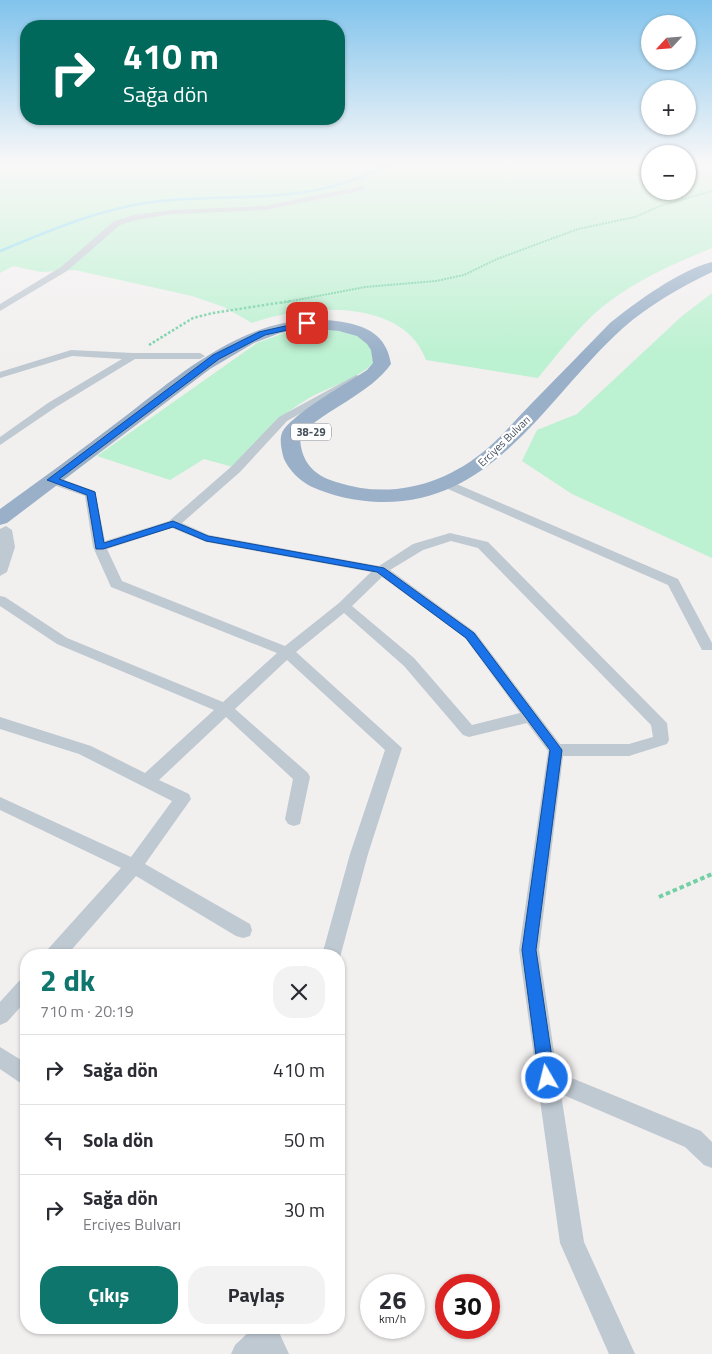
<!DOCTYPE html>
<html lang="tr">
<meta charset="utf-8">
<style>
:root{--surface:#fff;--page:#f2f2f3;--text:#2b2b33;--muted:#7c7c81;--line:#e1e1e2;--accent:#0f766e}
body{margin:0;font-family:"Titillium Web",sans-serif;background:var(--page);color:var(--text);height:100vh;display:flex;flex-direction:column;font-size:19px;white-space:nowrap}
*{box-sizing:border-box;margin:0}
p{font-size:16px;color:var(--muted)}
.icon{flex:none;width:28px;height:28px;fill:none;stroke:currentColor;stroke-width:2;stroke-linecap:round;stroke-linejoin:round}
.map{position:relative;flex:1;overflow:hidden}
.details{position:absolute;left:20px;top:949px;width:325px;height:385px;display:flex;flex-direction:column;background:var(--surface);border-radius:20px;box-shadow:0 1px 4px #0004}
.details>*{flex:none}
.hud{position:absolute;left:20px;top:20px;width:325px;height:105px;border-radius:20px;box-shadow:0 1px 4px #0004;background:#00695c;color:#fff;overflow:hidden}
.needle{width:32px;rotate:244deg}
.tools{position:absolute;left:641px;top:15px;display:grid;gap:10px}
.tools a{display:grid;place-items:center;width:55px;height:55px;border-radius:50%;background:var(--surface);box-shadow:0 1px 4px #0004;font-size:25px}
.speed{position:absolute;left:360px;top:1274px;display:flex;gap:10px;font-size:25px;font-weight:700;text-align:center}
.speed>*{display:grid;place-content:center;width:65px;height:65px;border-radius:50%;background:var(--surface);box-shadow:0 1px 4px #0004;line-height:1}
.speed small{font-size:12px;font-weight:400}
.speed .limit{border:8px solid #d22;background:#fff;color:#111}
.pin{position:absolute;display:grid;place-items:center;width:42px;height:42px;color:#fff;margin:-21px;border-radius:10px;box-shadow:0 2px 8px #0006}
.me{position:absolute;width:55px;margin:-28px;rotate:352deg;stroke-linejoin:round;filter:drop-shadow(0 0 4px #0008)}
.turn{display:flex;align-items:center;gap:18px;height:105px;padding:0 20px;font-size:22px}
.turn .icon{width:65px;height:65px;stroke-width:2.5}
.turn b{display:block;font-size:35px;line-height:42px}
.round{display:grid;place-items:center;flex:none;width:52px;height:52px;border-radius:20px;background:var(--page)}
.head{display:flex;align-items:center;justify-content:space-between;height:85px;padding:0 20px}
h1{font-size:30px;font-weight:700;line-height:38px;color:var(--accent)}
.cta{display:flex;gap:10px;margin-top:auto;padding:10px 20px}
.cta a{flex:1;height:58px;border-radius:20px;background:var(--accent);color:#fff;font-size:20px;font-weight:700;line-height:58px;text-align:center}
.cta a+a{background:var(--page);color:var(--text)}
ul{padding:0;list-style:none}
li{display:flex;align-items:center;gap:15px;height:70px;padding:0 20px;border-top:1px solid var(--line)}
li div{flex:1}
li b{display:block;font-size:19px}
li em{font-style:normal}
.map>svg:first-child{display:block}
.green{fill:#bcf1d1}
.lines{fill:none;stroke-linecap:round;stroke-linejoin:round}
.stream{stroke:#86d9f1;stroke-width:2.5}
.path-far2{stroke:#72d1a4;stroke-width:2;stroke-dasharray:2 1;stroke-linecap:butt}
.path-far1{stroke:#72d1a4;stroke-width:2.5;stroke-dasharray:2.5 2;stroke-linecap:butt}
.path{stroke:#72d1a4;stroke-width:4;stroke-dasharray:4.5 3;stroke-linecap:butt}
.minor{fill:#bfc9d2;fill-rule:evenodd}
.trunk{fill:#99b0c8;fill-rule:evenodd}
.route{fill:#1a73e8;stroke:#114b97}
.labels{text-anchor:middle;stroke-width:4.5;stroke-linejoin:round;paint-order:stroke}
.shield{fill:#fff;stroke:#7e868e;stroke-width:1}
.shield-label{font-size:11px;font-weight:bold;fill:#46525e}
.far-street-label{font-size:11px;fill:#46525e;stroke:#fff}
</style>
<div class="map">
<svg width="712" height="1354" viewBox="0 0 712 1354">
<rect width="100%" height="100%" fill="#f2efef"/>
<g class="green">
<path d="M 0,165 L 650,165 L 650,191 L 688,191 L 688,165 L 712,165 L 712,248 C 670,265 625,285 591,317 C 572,335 555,357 538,378 L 426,360 C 403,296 302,305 252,323 L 224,307 L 192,296 L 75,270 L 41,272 L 13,266 L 0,273 Z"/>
<path d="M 712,293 L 712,558 L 572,494 L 522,461 L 537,430 L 577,414 L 682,316 Z"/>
<path d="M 322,328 L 355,334 L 373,346 L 375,361 C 360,379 327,387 306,400 C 277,417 256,443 233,467 L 204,459 L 170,480 L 97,456 L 257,343 L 284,333 Z"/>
</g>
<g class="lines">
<path class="stream" d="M 0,251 C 49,231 99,209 152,202 C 212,194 275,202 334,186 C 353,181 370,174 387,165"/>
<path class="path-far2" d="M 281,303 L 365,287 L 436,281 L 464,275 L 497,259 L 578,229 L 635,217 L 660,206 L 712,191"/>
<path class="path-far1" d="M 149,345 L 193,318 L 213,313 L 290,301"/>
<path class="path" d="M 659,897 L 712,874"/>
<g class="minor">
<path d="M 362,186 L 366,188 L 365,190 L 265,210 L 172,214 L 136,220 L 120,225 L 67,271 L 0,311 L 0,304 L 61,267 L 114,221 L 135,215 L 172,210 L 265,206 Z"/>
<path d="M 71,350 L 133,353 L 200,353 L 205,356 L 200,359 L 135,359 L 56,407 L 0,445 L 0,437 L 48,403 L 122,359 L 72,356 L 0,378 L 0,372 Z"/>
<path d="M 356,375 L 360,376 L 361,378 L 360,380 L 287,421 L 240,472 L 182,523 L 209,535 L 379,566 L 413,544 L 450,533 L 488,542 L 667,723 L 669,740 L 667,744 L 629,756 L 563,756 L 539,950 L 557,1072 L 701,1131 L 712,1142 L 712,1168 L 704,1165 L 685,1147 L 561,1094 L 584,1242 L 635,1354 L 609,1354 L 560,1243 L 519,950 L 548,751 L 527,723 L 469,737 L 463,735 L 404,666 L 344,613 L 296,652 L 402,748 L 368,854 L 339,961 L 339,955 L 322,955 L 350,854 L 385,750 L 287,660 L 235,709 L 308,773 L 310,777 L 300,824 L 294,826 L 288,824 L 285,819 L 293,779 L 226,717 L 159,780 L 189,794 L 191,799 L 145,864 L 250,924 L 252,930 L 250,936 L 243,938 L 236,936 L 136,876 L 67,955 L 45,955 L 48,949 L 121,868 L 0,810 L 0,797 L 131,857 L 172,801 L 79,754 L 0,729 L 0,717 L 91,746 L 145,773 L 214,710 L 57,644 L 0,606 L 0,596 L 5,597 L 67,638 L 223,702 L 277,653 L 111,587 L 93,547 L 85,496 L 48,483 L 46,480 L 48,477 L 56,477 L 95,491 L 105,541 L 169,521 L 232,466 L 279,417 ZM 172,528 L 206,542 L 371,572 L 339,603 L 285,646 L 122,581 L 107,549 ZM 451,541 L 478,548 L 651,725 L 653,737 L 629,744 L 560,744 L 475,632 L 390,570 L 423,550 ZM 382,577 L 465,638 L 520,713 L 472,725 L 414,658 L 352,606 Z"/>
<path d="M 445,479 L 678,579 L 712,643 L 712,650 L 702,650 L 668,585 L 441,486 L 439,483 L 441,480 Z"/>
<path d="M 6,526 L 12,530 L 15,547 L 7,572 L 0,576 L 0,529 Z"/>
<path d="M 26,978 L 26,1001 L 7,1022 L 0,1025 L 0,1002 L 19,981 Z"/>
<path d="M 0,1047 L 26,1063 L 26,1085 L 19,1082 L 0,1069 Z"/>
<path d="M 253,1328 L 277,1328 L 289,1354 L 231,1354 L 235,1345 Z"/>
</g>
<path class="trunk" d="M 712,262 L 712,272 C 681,287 649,305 623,328 C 547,396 495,505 379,502 C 356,501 331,496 310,486 C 299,480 289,470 284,459 C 282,452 279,440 282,433 C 290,415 349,382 367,370 L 373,363 L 371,350 L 367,344 L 357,336 L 339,331 L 317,329 L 296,330 L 280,333 L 254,343 L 210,369 L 7,523 L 0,525 L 0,509 C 40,480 80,451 119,421 C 186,370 257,304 348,323 C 372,328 387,339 391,364 C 371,393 326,409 300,435 C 300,460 312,475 336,482 C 390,500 445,485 488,448 C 504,434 518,417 533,402 C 559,375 585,349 610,323 C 636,302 680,270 712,262 Z"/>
</g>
<linearGradient id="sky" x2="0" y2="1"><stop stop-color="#81c3ec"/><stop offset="0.46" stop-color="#f9f8f8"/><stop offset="1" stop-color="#f9f8f8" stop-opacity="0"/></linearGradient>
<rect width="712" height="355" fill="url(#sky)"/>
<path class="route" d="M 307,321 L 311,323 L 310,325 L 265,335 L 219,359 L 59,479 L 95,492 L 104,543 L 173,521 L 208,536 L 384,568 L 474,633 L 562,750 L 536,950 L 555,1078 L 553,1083 L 547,1085 L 542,1083 L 539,1078 L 522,950 L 550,750 L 466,638 L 377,572 L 206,541 L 173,527 L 103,549 L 96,549 L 87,495 L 47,480 L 213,355 L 259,332 Z"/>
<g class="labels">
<rect class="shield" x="291" y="423.5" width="40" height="17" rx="4"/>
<g class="shield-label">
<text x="311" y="436">38-29</text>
</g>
<g class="far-street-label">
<text transform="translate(504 441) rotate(-44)" y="4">Erciyes Bulvarı</text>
</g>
</g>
</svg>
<div class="tools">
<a><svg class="needle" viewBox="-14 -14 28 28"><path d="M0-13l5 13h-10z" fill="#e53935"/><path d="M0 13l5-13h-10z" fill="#7c7c81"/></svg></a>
<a>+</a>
<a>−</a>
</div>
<div class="speed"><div>26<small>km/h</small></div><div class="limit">30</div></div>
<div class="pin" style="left:307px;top:323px;background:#d93025"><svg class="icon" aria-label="arrive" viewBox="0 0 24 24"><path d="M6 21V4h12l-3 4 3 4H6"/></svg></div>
<svg class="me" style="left:547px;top:1078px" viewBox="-20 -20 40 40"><circle r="17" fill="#1a73e8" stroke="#fff" stroke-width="3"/><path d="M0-11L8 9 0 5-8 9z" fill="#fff"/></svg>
<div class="hud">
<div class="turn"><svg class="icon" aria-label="right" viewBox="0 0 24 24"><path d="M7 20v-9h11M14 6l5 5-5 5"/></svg><div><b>410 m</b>Sağa dön</div></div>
</div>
<section class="details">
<div class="head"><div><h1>2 dk</h1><p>710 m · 20:19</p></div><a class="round"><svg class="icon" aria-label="close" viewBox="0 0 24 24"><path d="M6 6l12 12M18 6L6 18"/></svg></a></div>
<ul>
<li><svg class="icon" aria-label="right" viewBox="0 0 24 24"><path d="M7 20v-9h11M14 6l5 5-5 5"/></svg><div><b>Sağa dön</b></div><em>410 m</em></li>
<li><svg class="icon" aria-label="left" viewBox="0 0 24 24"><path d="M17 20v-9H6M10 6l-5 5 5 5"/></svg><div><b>Sola dön</b></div><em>50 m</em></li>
<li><svg class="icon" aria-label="right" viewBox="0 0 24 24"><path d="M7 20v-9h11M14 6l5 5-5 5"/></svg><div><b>Sağa dön</b><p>Erciyes Bulvarı</p></div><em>30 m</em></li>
</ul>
<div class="cta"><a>Çıkış</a><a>Paylaş</a></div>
</section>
</div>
